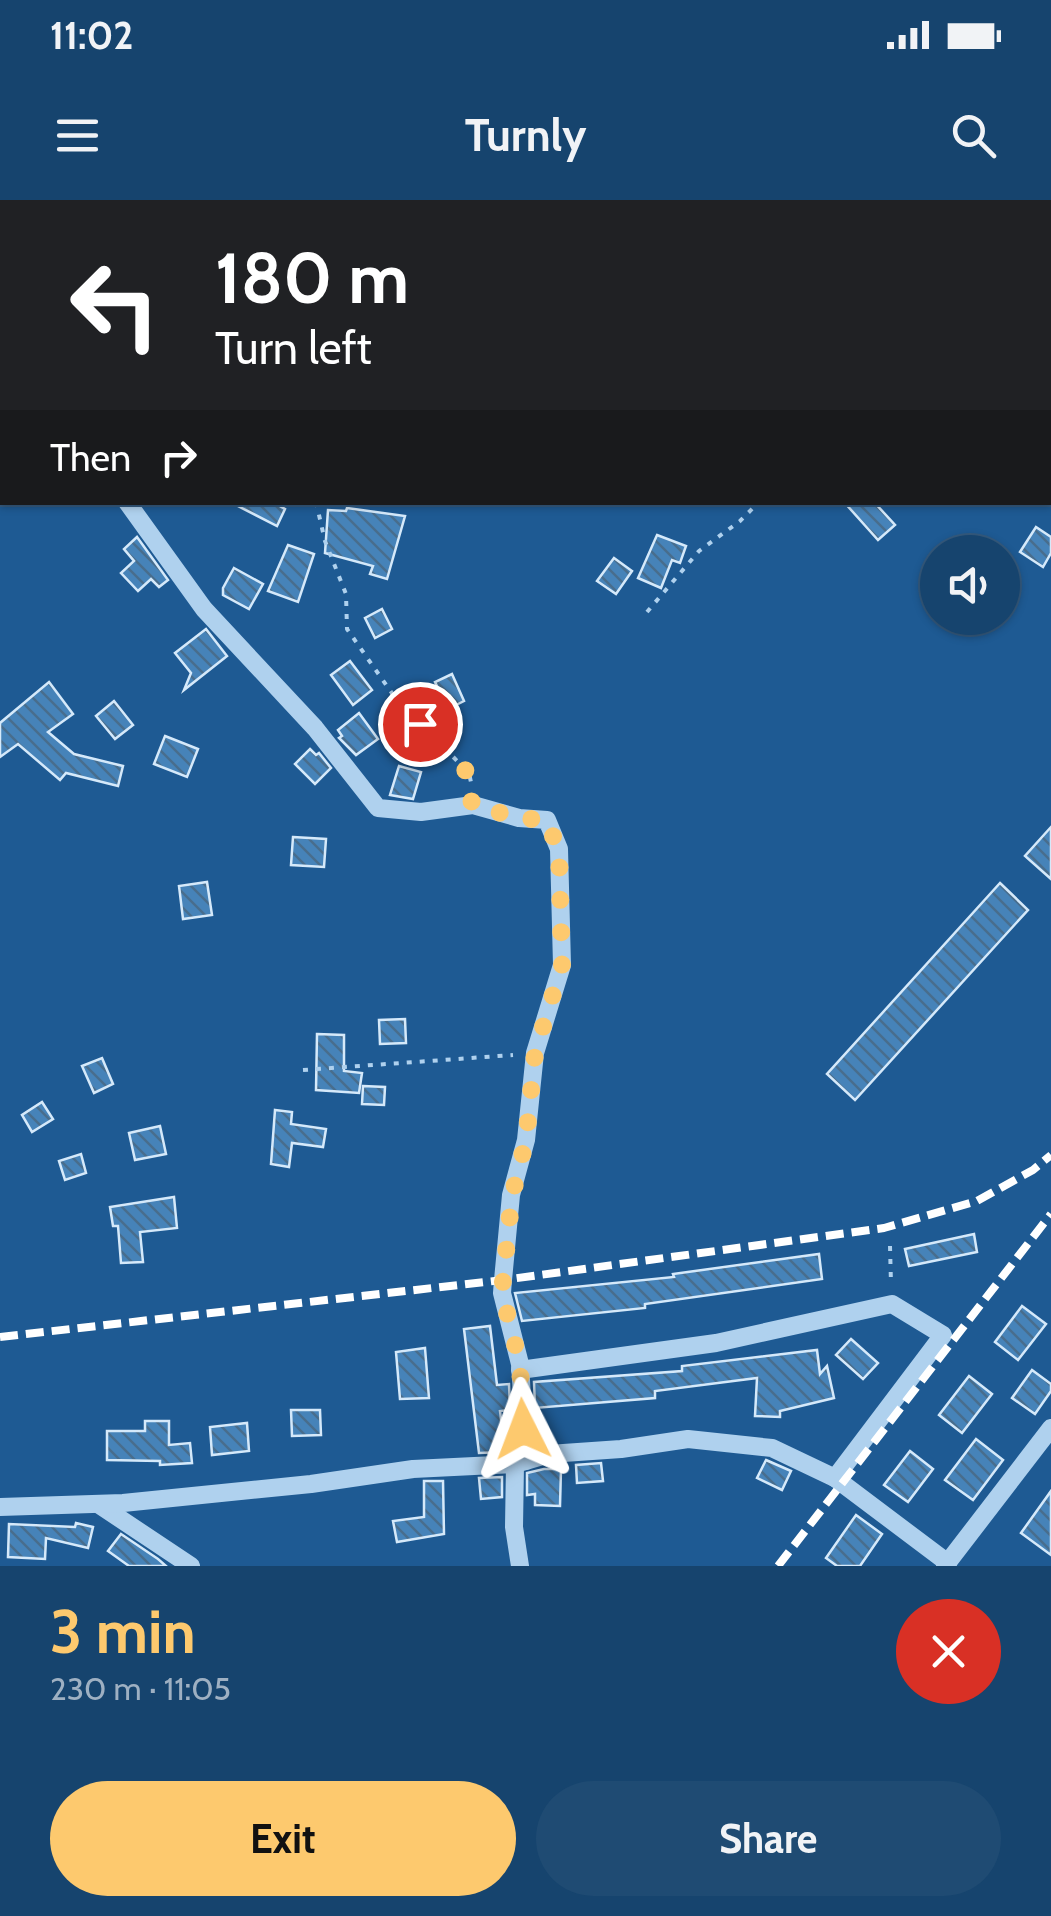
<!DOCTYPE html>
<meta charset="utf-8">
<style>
:root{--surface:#16446e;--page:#1f4b73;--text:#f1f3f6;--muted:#9eb0c2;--line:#355c81;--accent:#fdc96e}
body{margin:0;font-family:Cabin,sans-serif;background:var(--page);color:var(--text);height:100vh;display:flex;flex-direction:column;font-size:38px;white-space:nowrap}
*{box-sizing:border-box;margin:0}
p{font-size:32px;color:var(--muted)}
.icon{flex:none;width:55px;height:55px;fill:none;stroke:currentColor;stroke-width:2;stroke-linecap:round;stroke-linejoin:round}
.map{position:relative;height:1366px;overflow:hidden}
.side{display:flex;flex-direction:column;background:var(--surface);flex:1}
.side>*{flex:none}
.top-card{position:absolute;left:0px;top:0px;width:1052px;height:305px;box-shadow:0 2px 8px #0004,0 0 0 2px var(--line);background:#202124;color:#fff;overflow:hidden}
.fabs{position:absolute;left:920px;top:335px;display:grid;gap:20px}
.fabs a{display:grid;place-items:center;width:100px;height:100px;border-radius:50%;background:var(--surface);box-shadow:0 2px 8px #0004,0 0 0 2px var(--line);font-size:50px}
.pin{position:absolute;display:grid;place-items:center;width:85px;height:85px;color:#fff;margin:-42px;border:5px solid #fff;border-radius:50%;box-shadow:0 2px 10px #0007}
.me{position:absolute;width:110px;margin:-55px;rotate:357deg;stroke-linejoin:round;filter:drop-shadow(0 0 8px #0008)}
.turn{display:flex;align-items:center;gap:35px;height:210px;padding:0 50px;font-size:45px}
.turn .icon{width:130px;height:130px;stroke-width:2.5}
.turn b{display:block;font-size:70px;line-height:85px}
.then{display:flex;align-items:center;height:95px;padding:0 50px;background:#0003;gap:20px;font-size:38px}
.round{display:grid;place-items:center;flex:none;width:105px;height:105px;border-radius:52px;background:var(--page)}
.head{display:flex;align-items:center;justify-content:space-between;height:170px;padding:0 50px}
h1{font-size:60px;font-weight:700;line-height:75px;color:var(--accent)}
.action{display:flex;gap:20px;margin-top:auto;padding:20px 50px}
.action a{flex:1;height:115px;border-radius:60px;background:var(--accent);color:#111;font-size:40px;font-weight:700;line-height:115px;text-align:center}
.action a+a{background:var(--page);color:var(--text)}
.status{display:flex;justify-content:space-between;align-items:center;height:70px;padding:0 50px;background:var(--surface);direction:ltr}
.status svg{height:28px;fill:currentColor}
header{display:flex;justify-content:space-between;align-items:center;height:130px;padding:0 50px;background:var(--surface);font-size:45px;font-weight:700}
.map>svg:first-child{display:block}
.building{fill:url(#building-back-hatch);stroke:#d5e9fa;stroke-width:2.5}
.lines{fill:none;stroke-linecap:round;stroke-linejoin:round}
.path{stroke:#afd1ee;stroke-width:4;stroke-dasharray:5 8;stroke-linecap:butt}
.minor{stroke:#afd1ee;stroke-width:18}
.rail{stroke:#fff;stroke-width:8;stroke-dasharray:18 8;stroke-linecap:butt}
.route{stroke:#fdc96e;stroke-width:18;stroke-dasharray:0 32.4}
</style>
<div class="status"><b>11:02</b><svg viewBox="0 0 49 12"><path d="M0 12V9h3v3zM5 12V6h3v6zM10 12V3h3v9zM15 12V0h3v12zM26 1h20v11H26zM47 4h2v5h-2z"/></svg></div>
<header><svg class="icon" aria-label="menu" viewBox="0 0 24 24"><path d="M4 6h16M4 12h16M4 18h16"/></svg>Turnly<svg class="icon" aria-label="search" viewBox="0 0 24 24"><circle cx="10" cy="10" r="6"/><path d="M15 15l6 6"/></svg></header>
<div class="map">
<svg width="1051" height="1366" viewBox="0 0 1051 1366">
<defs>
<pattern id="building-back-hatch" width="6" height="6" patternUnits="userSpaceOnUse" patternTransform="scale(2.5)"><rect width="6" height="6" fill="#4683b9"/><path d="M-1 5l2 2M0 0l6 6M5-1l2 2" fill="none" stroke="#486d8d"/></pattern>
</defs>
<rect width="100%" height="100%" fill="#1e5a93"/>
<g class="building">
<path d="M 230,302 L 273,302 L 285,309 L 277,326 Z"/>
<path d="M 844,302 L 874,302 L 895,325 L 878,340 Z"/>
<path d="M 347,308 L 405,316 L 387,379 L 370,374 L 373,366 L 325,353 L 328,310 L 346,311 Z"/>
<path d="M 1036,327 L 1051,337 L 1051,353 L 1043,367 L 1020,352 Z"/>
<path d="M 657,335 L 686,346 L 680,363 L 672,360 L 661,388 L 638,378 Z"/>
<path d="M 137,337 L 168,380 L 159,387 L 151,379 L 138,391 L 121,373 L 134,361 L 124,349 Z"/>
<path d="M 288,345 L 314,354 L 298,402 L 268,391 Z"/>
<path d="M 614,358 L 632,371 L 616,394 L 597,381 Z"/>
<path d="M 234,368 L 263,384 L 249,409 L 223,395 L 223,388 Z"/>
<path d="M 382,409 L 392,429 L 375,438 L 365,418 Z"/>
<path d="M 206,429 L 227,456 L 184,490 L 191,473 L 175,453 Z"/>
<path d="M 350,461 L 372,490 L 353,505 L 331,475 Z"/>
<path d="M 452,474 L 464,501 L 448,509 L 435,482 Z"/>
<path d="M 49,482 L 73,514 L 48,532 L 74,554 L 123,566 L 118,586 L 66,573 L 60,580 L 18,544 L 0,557 L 0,523 Z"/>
<path d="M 114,501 L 133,525 L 115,539 L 96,516 Z"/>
<path d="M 359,513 L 378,539 L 356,555 L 339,538 L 342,536 L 338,530 Z"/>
<path d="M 165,536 L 198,549 L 187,577 L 154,564 Z"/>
<path d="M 310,549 L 316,555 L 319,553 L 331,568 L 315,584 L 295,564 Z"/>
<path d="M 399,566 L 421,572 L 413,599 L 390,595 Z"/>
<path d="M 1051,627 L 1051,679 L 1025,656 Z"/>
<path d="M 293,637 L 326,639 L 324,667 L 291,665 Z"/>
<path d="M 207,682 L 212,715 L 183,719 L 179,686 Z"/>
<path d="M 1000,683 L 1028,710 L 855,900 L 827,874 Z"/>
<path d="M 405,819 L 406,843 L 380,844 L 379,820 Z"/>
<path d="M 317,834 L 344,835 L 344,871 L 362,873 L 359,893 L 316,890 Z"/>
<path d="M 102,858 L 113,884 L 94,893 L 82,866 Z"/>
<path d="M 363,886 L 385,887 L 384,905 L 362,904 Z"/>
<path d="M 42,902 L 53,919 L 32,932 L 22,915 Z"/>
<path d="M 275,910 L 292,912 L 291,924 L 326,929 L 323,947 L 292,943 L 289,967 L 271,964 Z"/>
<path d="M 160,926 L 166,954 L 135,960 L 129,933 Z"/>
<path d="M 81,954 L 86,973 L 65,980 L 59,961 Z"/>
<path d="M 174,997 L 177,1028 L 140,1032 L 143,1062 L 121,1063 L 118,1026 L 113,1026 L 110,1007 Z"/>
<path d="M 974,1034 L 977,1052 L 909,1066 L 905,1049 Z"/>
<path d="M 819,1054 L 822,1079 L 645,1104 L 645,1108 L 522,1121 L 515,1093 L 674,1077 L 673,1074 Z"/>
<path d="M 1022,1106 L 1046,1124 L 1018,1160 L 995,1142 Z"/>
<path d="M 490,1126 L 497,1185 L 509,1184 L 510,1210 L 500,1211 L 505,1252 L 479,1253 L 464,1129 Z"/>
<path d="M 851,1139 L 878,1163 L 863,1179 L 836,1155 Z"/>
<path d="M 425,1148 L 429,1198 L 400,1199 L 396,1152 Z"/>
<path d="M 817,1150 L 820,1174 L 827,1166 L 834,1198 L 780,1211 L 780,1217 L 755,1216 L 757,1178 L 655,1191 L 655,1198 L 535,1208 L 534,1182 L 682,1171 L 682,1166 Z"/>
<path d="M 1032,1170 L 1051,1184 L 1051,1191 L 1035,1214 L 1012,1198 Z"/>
<path d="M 969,1176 L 992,1194 L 962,1233 L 939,1215 Z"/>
<path d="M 291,1210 L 320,1210 L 321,1235 L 292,1236 Z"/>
<path d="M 145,1221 L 169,1221 L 169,1245 L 190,1243 L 192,1263 L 160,1265 L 160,1261 L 107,1260 L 107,1231 L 145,1231 Z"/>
<path d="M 247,1223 L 249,1251 L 212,1255 L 210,1227 Z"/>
<path d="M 976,1239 L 1003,1260 L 973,1300 L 945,1280 Z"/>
<path d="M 910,1251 L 933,1269 L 908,1302 L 884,1285 Z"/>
<path d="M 766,1260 L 791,1271 L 782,1290 L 757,1278 Z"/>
<path d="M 601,1263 L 603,1281 L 577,1283 L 576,1265 Z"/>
<path d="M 544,1269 L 561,1269 L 560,1306 L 535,1305 L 535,1294 L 527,1295 L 527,1273 Z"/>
<path d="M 502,1277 L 502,1297 L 481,1299 L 479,1278 Z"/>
<path d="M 424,1281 L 443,1281 L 444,1334 L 397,1342 L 393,1321 L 424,1317 Z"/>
<path d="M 1051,1291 L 1051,1355 L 1021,1333 Z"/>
<path d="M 856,1315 L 882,1334 L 860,1366 L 837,1366 L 826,1358 Z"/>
<path d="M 76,1323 L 93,1327 L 88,1348 L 46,1338 L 45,1359 L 8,1357 L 9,1324 L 75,1327 Z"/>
<path d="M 121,1334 L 158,1359 L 166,1366 L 129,1366 L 108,1351 Z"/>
</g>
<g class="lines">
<g class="path">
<path d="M 1050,65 L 1051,66"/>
<path d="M 0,213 L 2,212"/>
<path d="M 316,302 L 325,341 L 346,394 L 347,429 L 396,499 L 469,573 L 472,587"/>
<path d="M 647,412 L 699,351 L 740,321 L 759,302"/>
<path d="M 303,870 L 513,855"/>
<path d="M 890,1046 L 891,1084"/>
</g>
<g class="minor">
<path d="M 216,2 L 217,0"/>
<path d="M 857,2 L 858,0"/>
<path d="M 0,105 L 2,106"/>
<path d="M 0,278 L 2,275"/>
<path d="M 127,302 L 204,409 L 315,528 L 378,608 L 421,612 L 473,605 L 519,618 L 547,620 L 559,649 L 562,765 L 535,853 L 526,940 L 511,995 L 503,1080 L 502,1093 L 520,1164 L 526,1261"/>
<path d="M 515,1264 L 514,1327 L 520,1366"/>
<path d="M 835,1278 L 948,1363"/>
<path d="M 98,1304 L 191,1366"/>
<path d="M 0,1307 L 123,1303 L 311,1284 L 413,1269 L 515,1264 L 549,1254 L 621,1249 L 688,1239 L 772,1248 L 835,1278 L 943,1135 L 892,1104 L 716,1143 L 520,1170"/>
<path d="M 945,1366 L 1051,1228"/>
</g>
<g class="rail">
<path d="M 0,1137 L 503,1080 L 884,1028 L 977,1001 L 1033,970 L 1051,955"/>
<path d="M 778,1366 L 1051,1014"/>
</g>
</g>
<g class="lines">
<path class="route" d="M 420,524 L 468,573 L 472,605 L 519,618 L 546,620 L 559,650 L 562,765 L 535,853 L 526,940 L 512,996 L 503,1080 L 502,1093 L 520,1164 L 523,1229"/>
</g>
</svg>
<div class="fabs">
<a><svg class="icon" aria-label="sound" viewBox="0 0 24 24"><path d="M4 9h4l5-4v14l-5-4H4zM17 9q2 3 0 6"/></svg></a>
</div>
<div class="pin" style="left:420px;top:524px;background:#d93025"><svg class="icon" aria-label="arrive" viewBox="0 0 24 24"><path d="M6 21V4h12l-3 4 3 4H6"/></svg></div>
<svg class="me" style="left:523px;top:1229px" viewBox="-20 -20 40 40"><path d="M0-17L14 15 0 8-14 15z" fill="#fdc96e" stroke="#fff" stroke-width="4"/></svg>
<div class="top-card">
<div class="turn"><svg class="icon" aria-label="left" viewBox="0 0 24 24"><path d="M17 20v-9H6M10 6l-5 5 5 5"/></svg><div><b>180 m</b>Turn left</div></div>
<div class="then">Then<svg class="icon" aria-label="right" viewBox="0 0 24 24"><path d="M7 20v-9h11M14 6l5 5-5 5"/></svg></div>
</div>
</div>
<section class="side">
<div class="head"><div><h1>3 min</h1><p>230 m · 11:05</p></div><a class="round" style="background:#d93025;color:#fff"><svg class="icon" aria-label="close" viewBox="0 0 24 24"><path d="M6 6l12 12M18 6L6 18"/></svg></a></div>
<div class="action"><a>Exit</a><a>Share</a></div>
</section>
